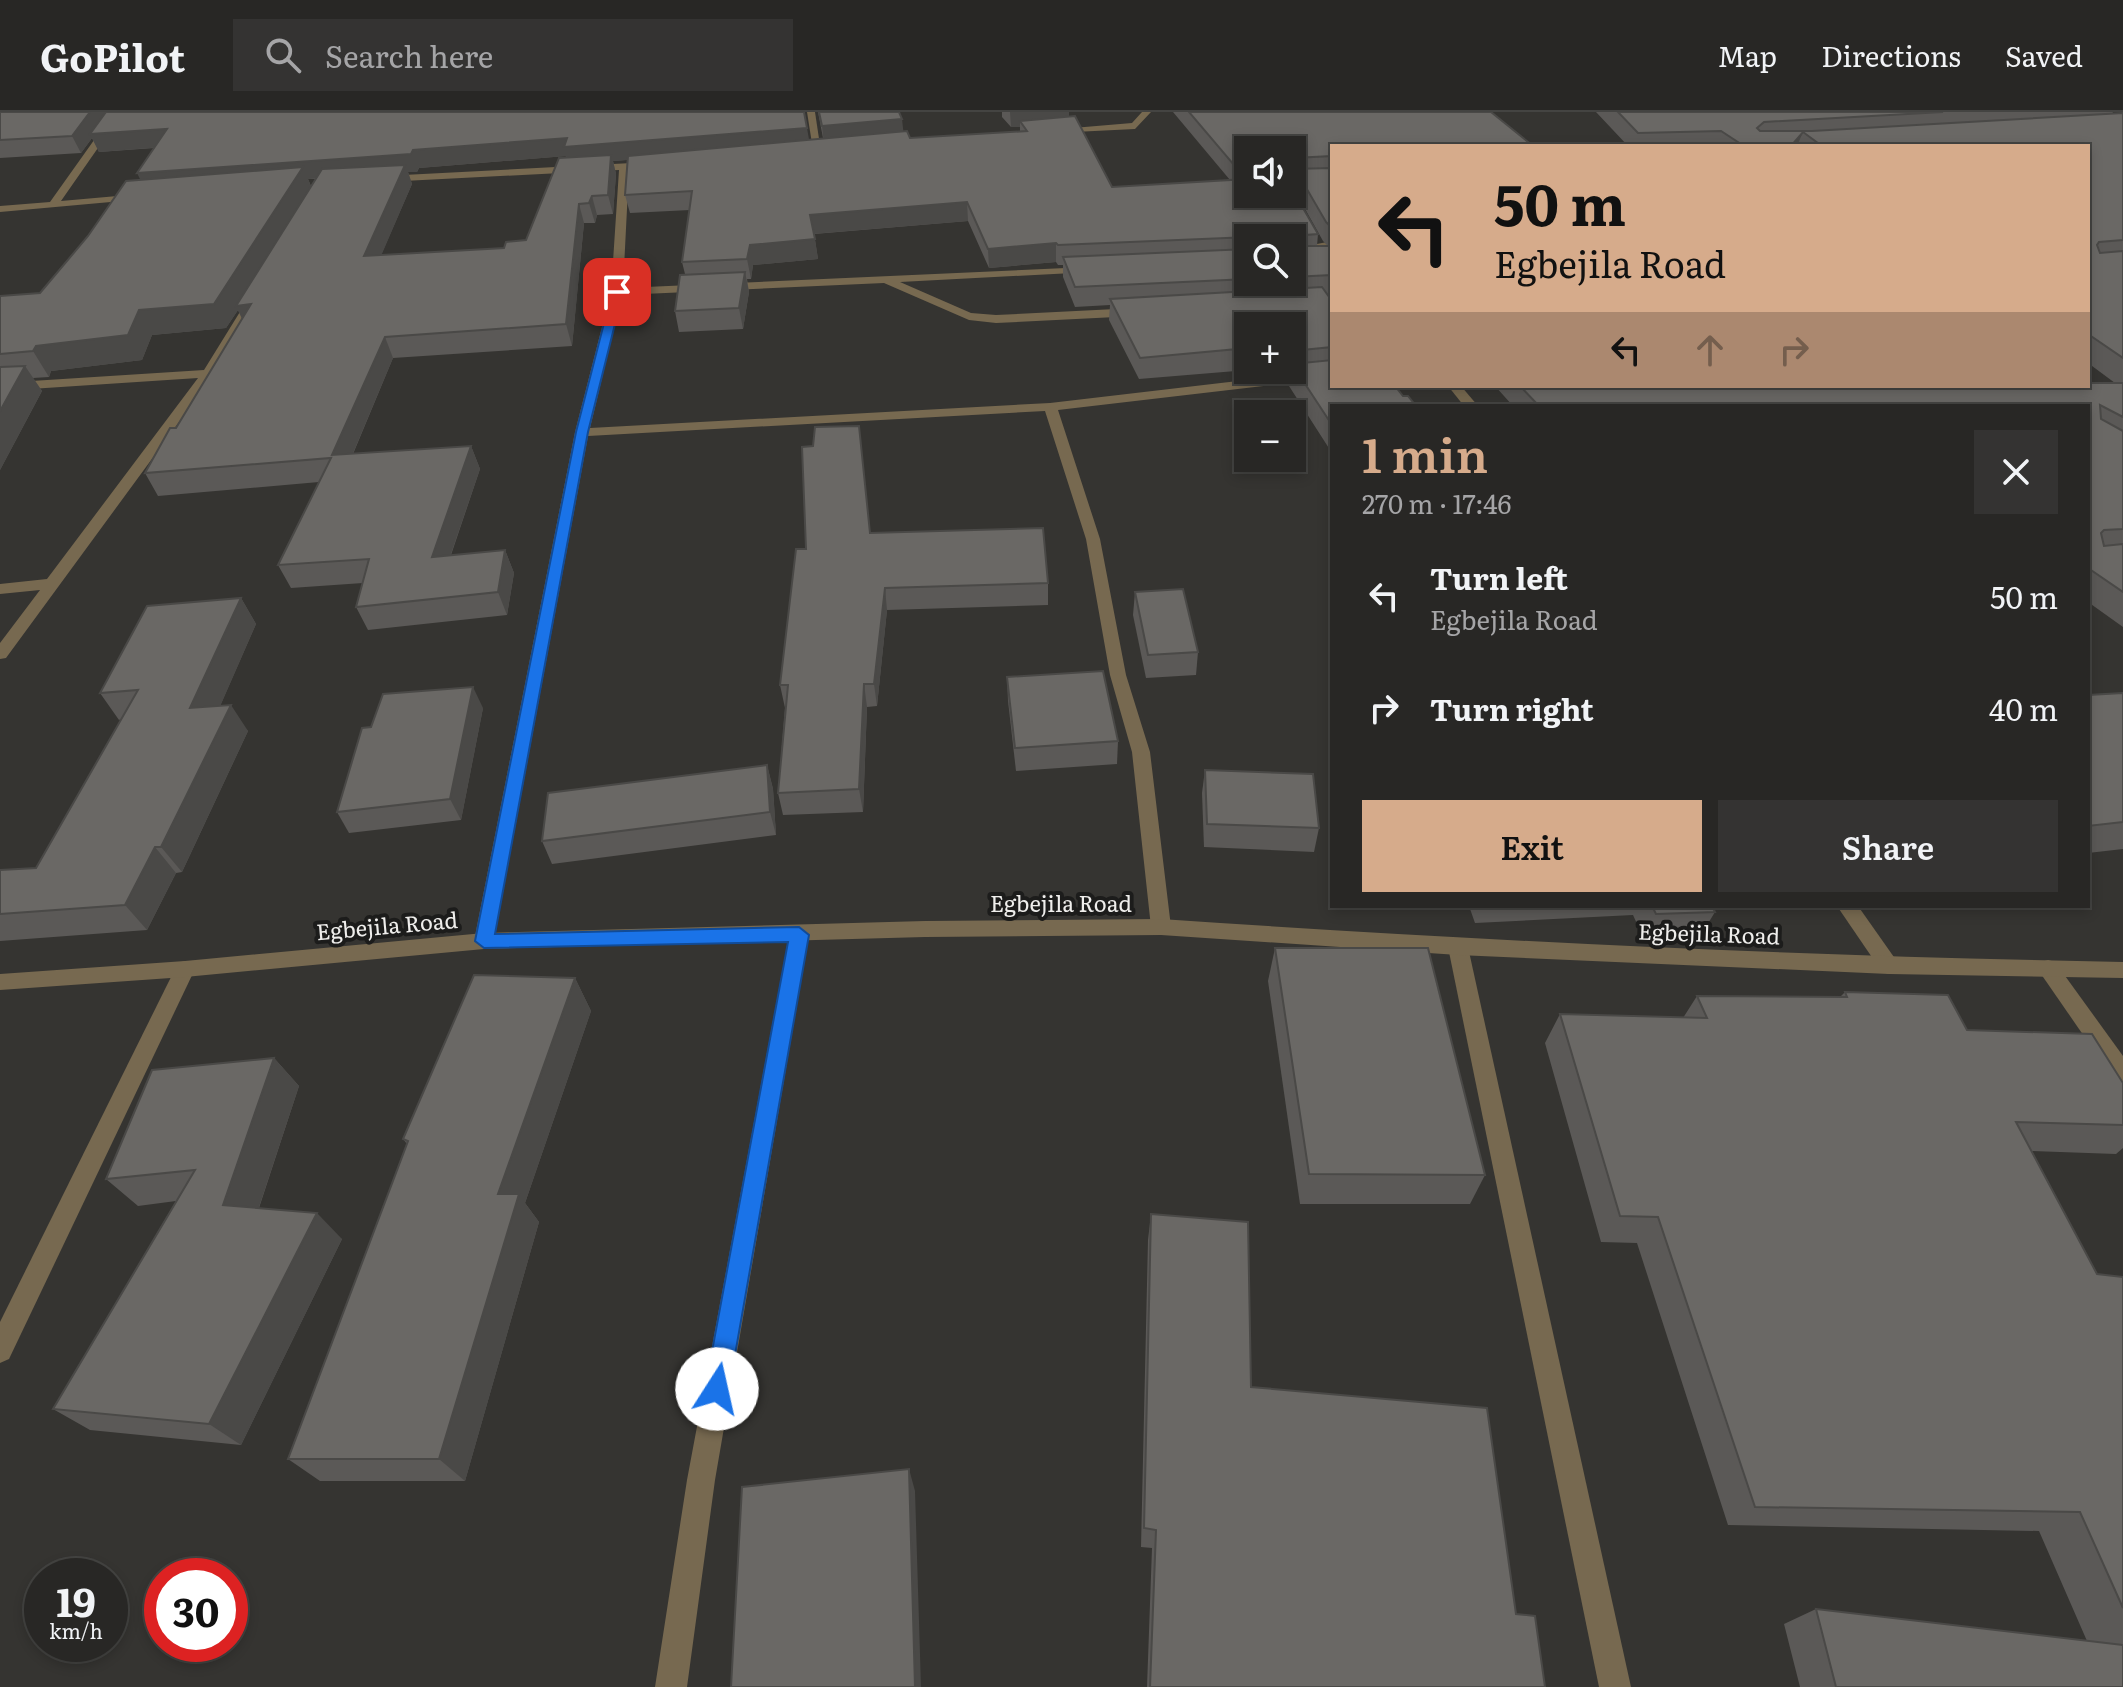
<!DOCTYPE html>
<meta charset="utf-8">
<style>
:root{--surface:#282725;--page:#343332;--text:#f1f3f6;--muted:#a5a5a7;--line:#444442;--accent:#d6ab8b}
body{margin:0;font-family:Literata,serif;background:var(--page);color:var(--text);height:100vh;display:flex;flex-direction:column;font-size:30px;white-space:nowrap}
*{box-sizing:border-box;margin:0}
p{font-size:26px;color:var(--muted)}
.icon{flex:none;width:44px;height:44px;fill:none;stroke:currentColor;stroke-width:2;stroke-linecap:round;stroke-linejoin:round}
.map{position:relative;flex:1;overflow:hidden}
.details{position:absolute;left:1330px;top:292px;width:760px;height:504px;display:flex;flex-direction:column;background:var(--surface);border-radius:0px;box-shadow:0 4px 12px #0003,0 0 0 2px var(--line)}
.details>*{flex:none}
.hud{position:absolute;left:1330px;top:32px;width:760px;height:244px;border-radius:0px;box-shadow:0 4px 12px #0003,0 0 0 2px var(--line);background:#d6ab8b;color:#111;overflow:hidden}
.tools{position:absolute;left:1234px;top:24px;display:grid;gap:16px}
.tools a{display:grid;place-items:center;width:72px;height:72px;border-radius:0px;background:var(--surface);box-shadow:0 4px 12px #0003,0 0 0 2px var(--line);font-size:40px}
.speed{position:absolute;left:24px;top:1446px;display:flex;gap:16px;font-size:40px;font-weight:700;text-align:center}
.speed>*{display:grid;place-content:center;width:104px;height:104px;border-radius:50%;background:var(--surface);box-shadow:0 4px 12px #0003,0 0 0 2px var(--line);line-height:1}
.speed small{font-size:20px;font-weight:400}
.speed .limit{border:12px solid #d22;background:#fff;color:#111}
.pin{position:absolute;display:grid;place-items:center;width:68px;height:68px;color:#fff;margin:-34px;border-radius:16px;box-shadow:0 4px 12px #0006}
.me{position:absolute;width:88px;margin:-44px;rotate:10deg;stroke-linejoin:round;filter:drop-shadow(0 0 6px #0008)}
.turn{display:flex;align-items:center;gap:28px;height:168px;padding:0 32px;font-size:36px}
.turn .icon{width:104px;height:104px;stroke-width:2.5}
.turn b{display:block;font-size:56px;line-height:68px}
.lanes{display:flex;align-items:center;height:76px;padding:0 32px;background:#0003;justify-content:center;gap:40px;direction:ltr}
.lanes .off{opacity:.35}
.round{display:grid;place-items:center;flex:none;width:84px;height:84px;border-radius:0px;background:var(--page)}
.summary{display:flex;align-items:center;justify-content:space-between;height:136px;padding:0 32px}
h1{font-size:48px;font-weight:600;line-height:60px;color:var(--accent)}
.cta{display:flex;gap:16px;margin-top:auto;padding:16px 32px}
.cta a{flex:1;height:92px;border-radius:0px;background:var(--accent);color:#111;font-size:32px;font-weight:600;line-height:92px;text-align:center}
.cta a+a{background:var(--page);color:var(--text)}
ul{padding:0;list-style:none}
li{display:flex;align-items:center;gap:24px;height:112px;padding:0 32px}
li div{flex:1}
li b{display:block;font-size:30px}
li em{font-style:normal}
header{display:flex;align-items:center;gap:48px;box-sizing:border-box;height:112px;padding:0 40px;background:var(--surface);border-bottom:2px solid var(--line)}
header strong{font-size:38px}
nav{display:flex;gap:44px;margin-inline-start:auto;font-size:28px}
.search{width:560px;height:72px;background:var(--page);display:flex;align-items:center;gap:20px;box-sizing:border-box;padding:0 28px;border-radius:0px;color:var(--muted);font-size:30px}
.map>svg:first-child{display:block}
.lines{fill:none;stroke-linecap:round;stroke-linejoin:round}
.minor{fill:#776950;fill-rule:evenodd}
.tertiary{fill:#776950;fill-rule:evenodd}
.wall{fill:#5b5957;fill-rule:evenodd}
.shaded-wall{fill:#4a4947}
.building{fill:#6a6865;stroke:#4a4947;stroke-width:2}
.route{fill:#1a73e8;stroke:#114b97;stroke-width:2}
.labels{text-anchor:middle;stroke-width:8;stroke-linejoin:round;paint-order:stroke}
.street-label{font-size:22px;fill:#efeeec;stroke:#1c1c1b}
</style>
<header>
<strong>GoPilot</strong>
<div class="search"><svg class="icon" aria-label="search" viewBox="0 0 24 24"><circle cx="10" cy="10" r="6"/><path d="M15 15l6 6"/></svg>Search here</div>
<nav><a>Map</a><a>Directions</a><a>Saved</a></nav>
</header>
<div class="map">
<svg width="2123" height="1575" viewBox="0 0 2123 1575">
<rect width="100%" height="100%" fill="#353431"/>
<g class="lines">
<g class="minor">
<path d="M 114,0 L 123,0 L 61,89 L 140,82 L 145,85 L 144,87 L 0,100 L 0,94 L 50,90 Z"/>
<path d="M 807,0 L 815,0 L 821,40 L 813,38 Z"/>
<path d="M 1142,0 L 1151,0 L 1135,17 L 1054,21 L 1049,18 L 1132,11 Z"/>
<path d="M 651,50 L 654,55 L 629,57 L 623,176 L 1088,155 L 1092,156 L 1092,160 L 900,170 L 971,201 L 996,203 L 1136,196 L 1142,200 L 1136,204 L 996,211 L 969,208 L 884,171 L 622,183 L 590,316 L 1050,291 L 1332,258 L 1332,266 L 1058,298 L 1100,427 L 1126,563 L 1150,640 L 1171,815 L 1168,821 L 1154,821 L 1151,815 L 1132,640 L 1110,563 L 1086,427 L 1045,299 L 588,324 L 494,829 L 491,835 L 477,835 L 474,829 L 575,320 L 611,180 L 619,58 L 384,70 L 379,67 L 384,64 Z"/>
<path d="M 1332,129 L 1332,135 L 1317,136 L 1312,133 Z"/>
<path d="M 251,182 L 261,184 L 212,265 L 6,546 L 0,547 L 0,531 L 40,478 L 0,482 L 0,472 L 47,467 L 198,266 L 0,279 L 0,271 L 204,258 Z"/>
<path d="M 1448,274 L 1461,274 L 1478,294 L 1464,294 Z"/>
<path d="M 1837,794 L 1858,794 L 1896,848 L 1899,854 L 1896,860 L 1889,862 L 1882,860 Z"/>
<path d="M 799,815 L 806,817 L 809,823 L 715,1368 L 687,1575 L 655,1575 L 687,1368 L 789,823 L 792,817 Z"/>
<path d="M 1458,827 L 1465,829 L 1468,835 L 1631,1575 L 1599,1575 L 1448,835 L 1451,829 Z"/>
<path d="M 2048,848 L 2055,850 L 2123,944 L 2123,971 L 2115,969 L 2041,862 L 2038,856 L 2041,850 Z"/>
<path d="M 185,849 L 192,851 L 195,857 L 9,1247 L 0,1251 L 0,1210 L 175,857 L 178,851 Z"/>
</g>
<path class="tertiary" d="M 1161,807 C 1482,829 1802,844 2123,850 L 2123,866 L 1889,862 L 1458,843 L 1161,823 L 925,825 L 484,837 L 185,865 L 0,878 L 0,862 L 185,849 L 484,821 L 925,809 Z"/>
</g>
<g class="wall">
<path d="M 0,0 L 809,28 L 823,26 L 818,0 L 899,0 L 903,19 L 910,26 L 1020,19 L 1020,15 L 1011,15 L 1002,5 L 1002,0 L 1069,0 L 1069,5 L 1112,75 L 1230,68 L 1173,0 L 1491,0 L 1332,34 L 1332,183 L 1328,183 L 1332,189 L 1332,341 L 1289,274 L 1291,260 L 1281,261 L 1279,258 L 1292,258 L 1292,214 L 1248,214 L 1248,258 L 1139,267 L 1109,208 L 1110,193 L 1075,195 L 1063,165 L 1063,153 L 1058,153 L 1056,150 L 989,156 L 968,109 L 814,122 L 818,147 L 753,153 L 751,167 L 747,167 L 749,180 L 743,217 L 679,220 L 675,199 L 685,162 L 682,150 L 690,98 L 630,101 L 625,83 L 627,48 L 613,49 L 616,62 L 613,102 L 597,103 L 595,111 L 584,111 L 572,234 L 393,246 L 353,342 L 471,334 L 480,357 L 451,443 L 505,438 L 514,461 L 507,503 L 368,518 L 356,495 L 363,471 L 291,476 L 278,453 L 319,370 L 158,384 L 145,361 L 176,316 L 242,207 L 238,198 L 226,216 L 152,223 L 142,248 L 51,259 L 49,265 L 33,266 L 42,279 L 0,358 L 0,184 L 40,181 L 140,68 L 154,36 L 99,40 L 92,26 L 81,41 L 0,46 ZM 566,44 L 526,128 L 504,136 L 381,143 L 412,72 L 408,60 L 417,60 L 419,56 ZM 308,67 L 316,67 L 311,74 ZM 1293,79 L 1295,79 L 1323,129 L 1328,134 L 1317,134 L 1318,122 ZM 1248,126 L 1292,126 L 1292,170 L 1248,170 Z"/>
<path d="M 1596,0 L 2113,0 L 2112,2 L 2123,1 L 2123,515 L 2088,490 L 2088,294 L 1513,294 L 1495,274 L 2050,274 L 2053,276 L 2068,276 L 2069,274 L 2088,274 L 2115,271 L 2088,251 L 2088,34 L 1628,34 Z"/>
<path d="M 806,437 L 1048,471 L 1048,493 L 887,498 L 877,594 L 867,595 L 863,700 L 783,703 L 778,681 L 785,596 L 780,573 Z"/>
<path d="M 1135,480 L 1198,540 L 1196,563 L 1146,566 L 1133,503 Z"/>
<path d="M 241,486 L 256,512 L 220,594 L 248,619 L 182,760 L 176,761 L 147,818 L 0,829 L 0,758 L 36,756 L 121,607 L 119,608 L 100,581 Z"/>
<path d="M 1007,565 L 1118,629 L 1117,652 L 1016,659 L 1008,589 Z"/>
<path d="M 2123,581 L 2123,737 L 2088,741 L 2088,583 Z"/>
<path d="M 483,596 L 461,708 L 349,721 L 337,700 Z"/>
<path d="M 767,653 L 773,677 L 776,723 L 552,752 L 542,729 Z"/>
<path d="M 1205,658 L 1319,716 L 1314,740 L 1204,735 L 1202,681 Z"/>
<path d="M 1469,794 L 1712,794 L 1715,800 L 1701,823 L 1643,825 L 1633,803 L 1475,811 Z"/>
<path d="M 1275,836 L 1485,1063 L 1470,1092 L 1300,1092 L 1268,869 Z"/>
<path d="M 575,866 L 591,899 L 525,1091 L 539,1110 L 465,1369 L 320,1369 L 288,1347 L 407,1032 L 403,1027 Z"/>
<path d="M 1845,880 L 1967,918 L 2123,971 L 2123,1036 L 2116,1042 L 2032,1039 L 2097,1162 L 2123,1165 L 2123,1575 L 1800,1575 L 1784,1512 L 1816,1497 L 2087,1529 L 2039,1419 L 1728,1413 L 1637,1131 L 1601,1130 L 1545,931 L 1560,902 L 1683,906 L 1697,884 L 1840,885 Z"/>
<path d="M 274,946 L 299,974 L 259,1096 L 342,1127 L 241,1333 L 90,1318 L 53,1297 L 176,1089 L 138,1094 L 106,1067 Z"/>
<path d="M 1151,1102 L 1251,1275 L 1516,1502 L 1545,1575 L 1147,1575 L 1152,1436 L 1141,1435 L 1148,1128 Z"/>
</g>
<g class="shaded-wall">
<path d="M 90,0 L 112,0 L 167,17 L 175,34 L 99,40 L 92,26 L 81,41 L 72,24 Z"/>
<path d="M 1010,0 L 1069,0 L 1069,10 L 1020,9 L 1020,15 L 1011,15 Z"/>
<path d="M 902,7 L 904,25 L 824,32 L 822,14 Z"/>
<path d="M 807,16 L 810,33 L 613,49 L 616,62 L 613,102 L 608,83 L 569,53 L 566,44 L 419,56 L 417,60 L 408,60 L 412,72 L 372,165 L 364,144 L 402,61 L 308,67 L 312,77 L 251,192 L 246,215 L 238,198 L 226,216 L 152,223 L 142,248 L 51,259 L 49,265 L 33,239 L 146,79 L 137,61 L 567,26 Z"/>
<path d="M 1803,20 L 1797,34 L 1791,34 Z"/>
<path d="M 1292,59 L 1292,61 L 1297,60 L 1295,79 L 1292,79 Z"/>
<path d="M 592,84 L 597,103 L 595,111 L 589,91 Z"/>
<path d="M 967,90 L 968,109 L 812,122 L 810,103 Z"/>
<path d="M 579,92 L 584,111 L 572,234 L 566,212 Z"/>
<path d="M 815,127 L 818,147 L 753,153 L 751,167 L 747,147 L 750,133 Z"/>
<path d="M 1056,131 L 1056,150 L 989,156 L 988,137 Z"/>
<path d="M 745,160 L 749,180 L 743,217 L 739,196 Z"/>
<path d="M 385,225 L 393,246 L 343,365 L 332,343 Z"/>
<path d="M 25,254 L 42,279 L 0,358 L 0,299 Z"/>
<path d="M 471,334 L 480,357 L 442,468 L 432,445 Z"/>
<path d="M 505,438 L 514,461 L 507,503 L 498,480 Z"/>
<path d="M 885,476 L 887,498 L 877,594 L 874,572 Z"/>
<path d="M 241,486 L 256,512 L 208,622 L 190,596 Z"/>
<path d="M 864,572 L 867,595 L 863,700 L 859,677 Z"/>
<path d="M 473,575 L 483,596 L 461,708 L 450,687 Z"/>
<path d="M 231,593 L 248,619 L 182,760 L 161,735 Z"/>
<path d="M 767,653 L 773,677 L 776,723 L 770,700 Z"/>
<path d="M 155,735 L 176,761 L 147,818 L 125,793 Z"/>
<path d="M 575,866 L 591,899 L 525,1091 L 539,1110 L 465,1369 L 439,1347 L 498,1082 Z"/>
<path d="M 274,946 L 299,974 L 251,1119 L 223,1093 Z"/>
<path d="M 317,1101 L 342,1127 L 241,1333 L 209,1312 Z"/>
<path d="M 909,1357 L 915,1379 L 921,1575 L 915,1575 Z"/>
</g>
<g class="building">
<path d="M 0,0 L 90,0 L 72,24 L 0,28 Z"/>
<path d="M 106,0 L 804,0 L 807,16 L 564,35 L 567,26 L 413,38 L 411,42 L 137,61 L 167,17 L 90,22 Z"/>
<path d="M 819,0 L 899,0 L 902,7 L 822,14 Z"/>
<path d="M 1189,0 L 1491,0 L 1533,34 L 1332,34 L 1332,44 L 1294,46 L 1292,57 L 1332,56 L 1332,116 L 1326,110 L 1297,60 L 1292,61 L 1292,38 L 1248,38 L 1248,82 L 1292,82 L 1292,77 L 1318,122 L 1292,124 L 1292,134 L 1332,134 L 1332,163 L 1292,165 L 1292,126 L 1251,126 L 1250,125 L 1058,133 L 1056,131 L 988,137 L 967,90 L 810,103 L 815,127 L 750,133 L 747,147 L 682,150 L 692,79 L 625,83 L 628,44 L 907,19 L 910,26 L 1027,19 L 1020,9 L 1075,4 L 1112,75 L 1246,67 Z"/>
<path d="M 1618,0 L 1943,0 L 1764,10 L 1757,16 L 1760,19 L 1812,19 L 2123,1 L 2123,128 L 2099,130 L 2097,133 L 2100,141 L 2123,139 L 2123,246 L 2088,222 L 2088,34 L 1822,34 L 1803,20 L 1791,34 L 1744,34 L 1721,19 L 1638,21 Z"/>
<path d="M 611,43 L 608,83 L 592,84 L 589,91 L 579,92 L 566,212 L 385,225 L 332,343 L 471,334 L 432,445 L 505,438 L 498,480 L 356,495 L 369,447 L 278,453 L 331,346 L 145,361 L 170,316 L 176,316 L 251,192 L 236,194 L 322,57 L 405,53 L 364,144 L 504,136 L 506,130 L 526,128 L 559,46 Z"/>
<path d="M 303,55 L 214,192 L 139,198 L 128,223 L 36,234 L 33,239 L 0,242 L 0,184 L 40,181 L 88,124 L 126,69 Z"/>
<path d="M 1248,137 L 1248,167 L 1075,175 L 1063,145 Z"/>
<path d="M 745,160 L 739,196 L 675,199 L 680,163 Z"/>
<path d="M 1322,175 L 1332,189 L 1332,235 L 1292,239 L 1292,214 L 1248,214 L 1248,236 L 1140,246 L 1110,187 Z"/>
<path d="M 1332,248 L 1332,274 L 1395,274 L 1403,284 L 1408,284 L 1416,294 L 1332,294 L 1332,313 L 1292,252 Z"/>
<path d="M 25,254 L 0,299 L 0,255 Z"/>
<path d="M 2088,271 L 2123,271 L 2123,305 L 2100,293 L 2101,307 L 2123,319 L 2123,417 L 2104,418 L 2101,421 L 2104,434 L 2123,432 L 2123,480 L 2088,456 L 2088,294 L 1539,294 L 1520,274 L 2050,274 L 2053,276 L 2069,276 L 2070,274 L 2088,274 Z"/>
<path d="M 859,314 L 870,421 L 1043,416 L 1048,471 L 885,476 L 874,572 L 864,572 L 859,677 L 778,681 L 788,573 L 780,573 L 796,437 L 806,437 L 802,335 L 813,334 L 815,315 Z"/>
<path d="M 1183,477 L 1198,540 L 1148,543 L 1135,480 Z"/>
<path d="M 241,486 L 190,596 L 231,593 L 161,735 L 155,735 L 125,793 L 0,802 L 0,758 L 36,756 L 138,578 L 100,581 L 147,494 Z"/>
<path d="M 1103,559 L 1118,629 L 1015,636 L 1007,565 Z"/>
<path d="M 473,575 L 450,687 L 337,700 L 362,616 L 371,615 L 383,582 Z"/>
<path d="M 2123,581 L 2123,710 L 2088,714 L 2088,583 Z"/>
<path d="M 767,653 L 770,700 L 542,729 L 548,681 Z"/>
<path d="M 1205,658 L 1313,662 L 1319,716 L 1207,712 Z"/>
<path d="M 1652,794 L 1712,794 L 1715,800 L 1656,802 Z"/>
<path d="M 1275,836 L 1428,836 L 1485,1063 L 1309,1062 Z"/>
<path d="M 474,863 L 575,866 L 498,1082 L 519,1082 L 439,1347 L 288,1347 L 408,1029 L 403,1027 Z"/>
<path d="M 1845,880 L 1948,883 L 1967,918 L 2092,922 L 2123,971 L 2123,1013 L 2016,1010 L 2097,1162 L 2123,1165 L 2123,1496 L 2080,1400 L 1755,1395 L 1658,1105 L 1620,1104 L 1560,902 L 1707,906 L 1697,884 L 1847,885 Z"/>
<path d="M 274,946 L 223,1093 L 317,1101 L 209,1312 L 53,1297 L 195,1058 L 106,1067 L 152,958 Z"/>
<path d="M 1151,1102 L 1248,1110 L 1251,1275 L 1487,1296 L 1516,1502 L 1535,1504 L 1545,1575 L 1150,1575 L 1156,1418 L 1144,1416 Z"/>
<path d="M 909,1357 L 915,1575 L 731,1575 L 742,1375 Z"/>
<path d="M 1816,1497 L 2123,1533 L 2123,1575 L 1836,1575 Z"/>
</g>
<path class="route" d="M 617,176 L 623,180 L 588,320 L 495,822 L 799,815 L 809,823 L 729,1277 L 726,1285 L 717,1289 L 709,1285 L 705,1277 L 788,830 L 484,836 L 475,829 L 576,320 L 612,180 Z"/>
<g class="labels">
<g class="street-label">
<text x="1061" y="800">Egbejila Road</text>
<text transform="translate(387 814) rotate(-5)" y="8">Egbejila Road</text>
<text transform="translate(1709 822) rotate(2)" y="8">Egbejila Road</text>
</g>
</g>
</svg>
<div class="tools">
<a><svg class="icon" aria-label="sound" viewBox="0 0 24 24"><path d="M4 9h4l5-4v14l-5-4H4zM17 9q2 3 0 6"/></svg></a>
<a><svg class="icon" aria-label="search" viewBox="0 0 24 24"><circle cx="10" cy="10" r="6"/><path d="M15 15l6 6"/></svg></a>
<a>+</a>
<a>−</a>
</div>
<div class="speed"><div>19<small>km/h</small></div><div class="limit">30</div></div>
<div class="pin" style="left:617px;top:180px;background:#d93025"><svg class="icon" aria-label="arrive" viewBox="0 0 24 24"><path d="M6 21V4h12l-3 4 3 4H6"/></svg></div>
<svg class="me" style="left:717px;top:1277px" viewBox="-20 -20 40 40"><circle r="19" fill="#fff"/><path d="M0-13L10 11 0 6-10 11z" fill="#1a73e8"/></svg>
<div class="hud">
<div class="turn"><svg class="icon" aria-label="left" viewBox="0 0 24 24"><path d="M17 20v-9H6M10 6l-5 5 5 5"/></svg><div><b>50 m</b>Egbejila Road</div></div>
<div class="lanes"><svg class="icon" aria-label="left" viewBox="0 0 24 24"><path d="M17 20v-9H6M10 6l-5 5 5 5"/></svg><svg class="icon off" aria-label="ahead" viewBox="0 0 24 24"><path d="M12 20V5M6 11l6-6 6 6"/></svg><svg class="icon off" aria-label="right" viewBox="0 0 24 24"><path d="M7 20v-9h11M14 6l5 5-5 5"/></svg></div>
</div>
<section class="details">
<div class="summary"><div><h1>1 min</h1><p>270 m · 17:46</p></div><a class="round"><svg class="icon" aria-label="close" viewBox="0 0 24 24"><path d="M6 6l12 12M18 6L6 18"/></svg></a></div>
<ul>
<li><svg class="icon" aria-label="left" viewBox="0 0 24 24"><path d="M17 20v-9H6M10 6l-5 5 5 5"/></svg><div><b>Turn left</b><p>Egbejila Road</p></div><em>50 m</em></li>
<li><svg class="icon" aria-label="right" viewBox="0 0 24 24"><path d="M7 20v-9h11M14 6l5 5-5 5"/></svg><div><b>Turn right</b></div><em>40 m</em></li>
</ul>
<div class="cta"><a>Exit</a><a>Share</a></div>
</section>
</div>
